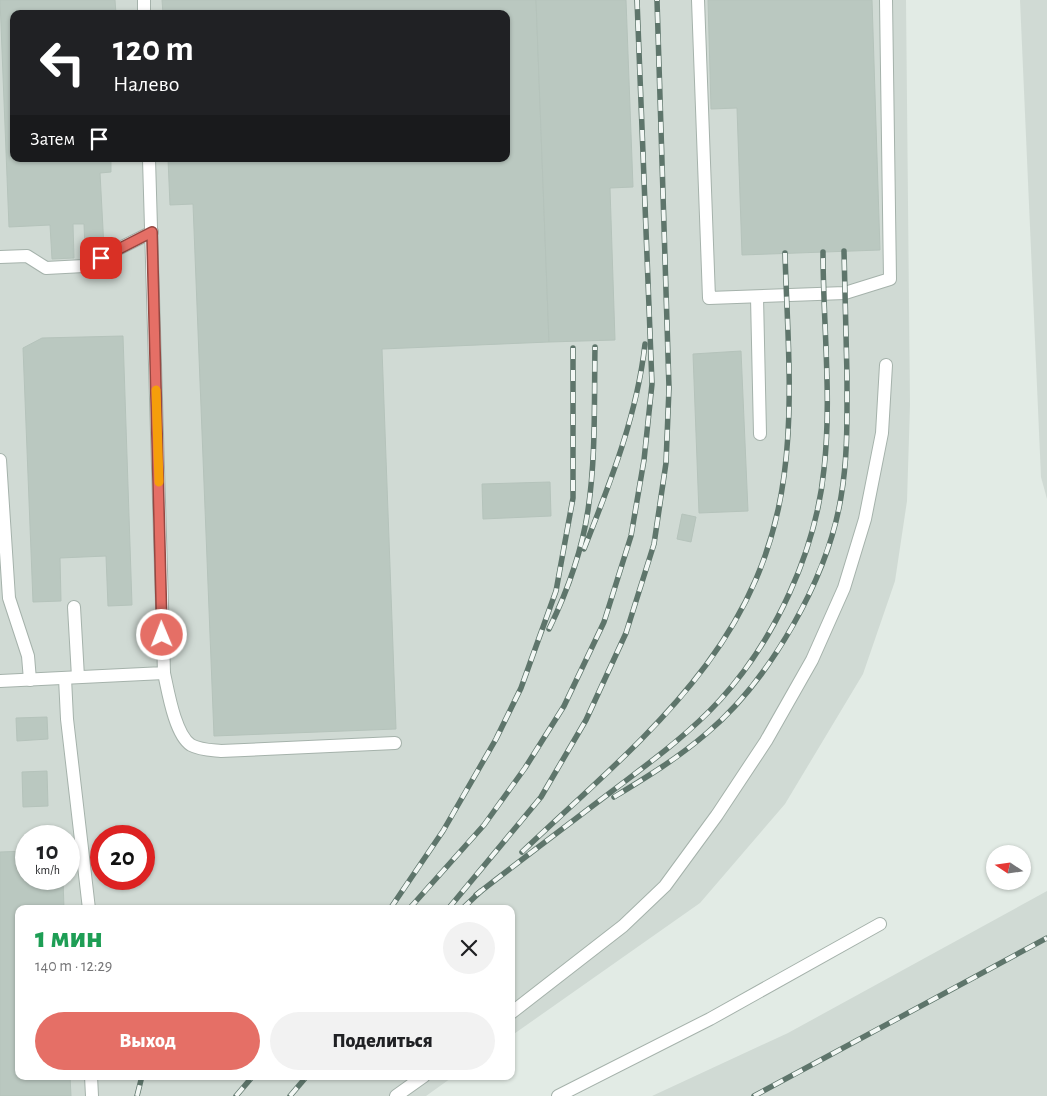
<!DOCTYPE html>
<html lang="ru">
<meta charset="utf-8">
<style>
:root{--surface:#fff;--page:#f2f2f2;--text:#202124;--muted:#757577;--accent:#e56f66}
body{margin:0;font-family:"Alegreya Sans",sans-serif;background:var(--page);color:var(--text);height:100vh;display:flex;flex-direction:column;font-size:19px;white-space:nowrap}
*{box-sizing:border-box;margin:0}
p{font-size:16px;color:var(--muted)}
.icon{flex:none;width:28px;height:28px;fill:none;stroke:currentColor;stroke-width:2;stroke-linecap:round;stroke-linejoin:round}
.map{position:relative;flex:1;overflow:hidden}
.details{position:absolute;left:15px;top:905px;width:500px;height:175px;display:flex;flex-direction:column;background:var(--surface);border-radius:10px;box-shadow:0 1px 4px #0004}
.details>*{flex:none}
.top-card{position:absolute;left:10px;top:10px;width:500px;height:152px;border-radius:10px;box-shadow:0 1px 4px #0004;background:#202124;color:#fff;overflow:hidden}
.needle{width:32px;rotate:283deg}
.tools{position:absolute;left:986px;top:845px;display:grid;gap:10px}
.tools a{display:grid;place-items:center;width:45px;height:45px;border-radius:50%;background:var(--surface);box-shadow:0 1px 4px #0004;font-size:25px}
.speed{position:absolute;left:15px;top:825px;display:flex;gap:10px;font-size:25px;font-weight:700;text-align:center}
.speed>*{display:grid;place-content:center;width:65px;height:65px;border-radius:50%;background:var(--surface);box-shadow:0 1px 4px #0004;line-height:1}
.speed small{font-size:12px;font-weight:400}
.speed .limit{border:8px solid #d22;background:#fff;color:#111}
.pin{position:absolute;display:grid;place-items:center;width:42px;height:42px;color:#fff;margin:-21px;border-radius:10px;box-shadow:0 2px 8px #0006}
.me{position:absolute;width:55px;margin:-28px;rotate:359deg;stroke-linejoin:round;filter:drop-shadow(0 0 4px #0008)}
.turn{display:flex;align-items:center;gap:18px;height:105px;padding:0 20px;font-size:22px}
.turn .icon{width:65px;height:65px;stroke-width:2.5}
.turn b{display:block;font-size:35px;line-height:42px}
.then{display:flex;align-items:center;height:48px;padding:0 20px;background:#0003;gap:10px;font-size:19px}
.round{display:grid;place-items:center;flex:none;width:52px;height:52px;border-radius:26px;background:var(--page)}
.overview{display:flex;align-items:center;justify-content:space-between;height:85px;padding:0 20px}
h1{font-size:30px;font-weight:800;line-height:38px;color:#1e9e55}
.action{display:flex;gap:10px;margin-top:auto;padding:10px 20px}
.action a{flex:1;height:58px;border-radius:30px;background:var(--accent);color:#fff;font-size:20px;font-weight:800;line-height:58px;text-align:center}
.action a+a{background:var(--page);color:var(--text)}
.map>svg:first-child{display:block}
.built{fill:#d0dad4;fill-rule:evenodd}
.building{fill:#bac8c0;stroke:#b5c3bb}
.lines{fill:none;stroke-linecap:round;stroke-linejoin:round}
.lane-casing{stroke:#a5b2ab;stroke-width:14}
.lane{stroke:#fff;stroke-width:12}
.rail-casing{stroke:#5e756b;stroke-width:5.5}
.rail{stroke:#f2f7f4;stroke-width:4;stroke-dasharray:11;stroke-linecap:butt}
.route-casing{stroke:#954842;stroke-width:12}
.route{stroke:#e56f66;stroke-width:9}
.slow{stroke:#f59e0b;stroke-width:9}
</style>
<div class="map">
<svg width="1047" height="1096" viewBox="0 0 1047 1096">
<rect width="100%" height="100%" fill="#e2ebe5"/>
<g class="built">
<path d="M 0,0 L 906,0 L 910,405 L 907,501 L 895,581 L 863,674 L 785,804 L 700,903 L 511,1036 L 511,909 L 19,909 L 19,1076 L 454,1076 L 426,1096 L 0,1096 ZM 14,14 L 506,14 L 506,159 L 14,159 ZM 26,836 L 69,836 L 69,879 L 26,879 ZM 101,836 L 144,836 L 144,879 L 101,879 Z"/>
<path d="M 1020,0 L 1047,0 L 1047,499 L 1041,477 Z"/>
<path d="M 1047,891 L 1047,1096 L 652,1096 L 788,1033 Z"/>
</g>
<g class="building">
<path d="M 0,0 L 115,0 L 116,14 L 14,14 L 14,159 L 111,159 L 111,172 L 100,173 L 104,248 L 85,249 L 84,224 L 73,224 L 74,258 L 52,259 L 50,225 L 9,227 Z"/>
<path d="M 162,0 L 536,0 L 549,342 L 382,349 L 396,729 L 214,736 L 193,204 L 170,205 L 168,159 L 506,159 L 506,14 L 163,14 Z"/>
<path d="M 536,0 L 626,0 L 633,187 L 610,188 L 615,340 L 549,342 Z"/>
<path d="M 708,0 L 872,0 L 880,250 L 742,255 L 737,108 L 711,109 Z"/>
<path d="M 123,336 L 132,605 L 108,606 L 106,556 L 60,558 L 61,601 L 33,602 L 23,348 L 42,338 Z"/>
<path d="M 741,351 L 748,511 L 699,513 L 693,354 Z"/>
<path d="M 550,482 L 551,516 L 483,519 L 482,484 Z"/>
<path d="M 682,514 L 696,517 L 691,542 L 677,539 Z"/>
<path d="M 47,717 L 48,739 L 17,741 L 16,718 Z"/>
<path d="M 47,771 L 48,806 L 23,807 L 22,772 Z"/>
<path d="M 26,851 L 26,879 L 63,879 L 64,909 L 19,909 L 19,1076 L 70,1076 L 71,1096 L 0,1096 L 0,852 Z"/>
</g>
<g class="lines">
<g class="lane-casing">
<g id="lane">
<path d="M 144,0 L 144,14"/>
<path d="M 698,0 L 709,298 L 845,293 L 890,279 L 886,0"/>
<path d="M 0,257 L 27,256 L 46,268 L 84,266 L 152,232"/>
<path d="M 757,297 L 760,434"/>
<path d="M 0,460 L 9,598 L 28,656 L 30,680"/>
<path d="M 74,607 L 78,677"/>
<path d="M 164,673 C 168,691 175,735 191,745 C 200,750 211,750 221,751 L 395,743"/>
<path d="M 65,678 L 67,719 L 89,909"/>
<path d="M 0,681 L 164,673 L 149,159"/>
<path d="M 511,1013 L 623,926 L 665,886 L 717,815 L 766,741 L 812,660 L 844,588 L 865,519 L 882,433 L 886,365"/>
<path d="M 91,1076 L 92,1096"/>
<path d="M 396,1096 L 424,1076"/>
<path d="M 558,1096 L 710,1019 L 880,924"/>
</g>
</g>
<use href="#lane" class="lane"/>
<g class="rail-casing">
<g id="rail">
<path d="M 584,549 C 610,483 637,416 645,344"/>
<path d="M 549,629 C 567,592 582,551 588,510 C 596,457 594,401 595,347"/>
<path d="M 614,797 C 647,777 678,758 707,733 C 770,680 828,578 841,497 C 848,457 847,416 847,376 C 846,335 845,293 844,251"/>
<path d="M 522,852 C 641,739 761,650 784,476 C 794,403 787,327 785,253"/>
<path d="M 476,895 C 521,860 566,826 611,792 C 649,763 688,735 720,700 C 775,640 816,551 824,469 C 832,398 823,324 823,252"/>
<path d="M 390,909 L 443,831 L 496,739 L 521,688 L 556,591 L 573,498 L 573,348"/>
<path d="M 409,909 L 484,825 L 525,768 L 564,706 L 604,622 L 631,536 L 644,460 L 652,384 L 637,0"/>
<path d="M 448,909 L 541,797 L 586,720 L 626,633 L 654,544 L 666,463 L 669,388 L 657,0"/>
<path d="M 462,909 L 481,891"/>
<path d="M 137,1096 L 142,1076"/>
<path d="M 236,1096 L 253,1076"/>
<path d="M 290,1096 L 307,1076"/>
<path d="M 754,1096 L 1047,938"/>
</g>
</g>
<use href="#rail" class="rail"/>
</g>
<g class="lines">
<g class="route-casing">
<path id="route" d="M 101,258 L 152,232 L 162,635"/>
</g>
<use href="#route" class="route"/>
<path class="slow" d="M 156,390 L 159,482"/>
</g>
</svg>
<div class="tools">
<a><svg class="needle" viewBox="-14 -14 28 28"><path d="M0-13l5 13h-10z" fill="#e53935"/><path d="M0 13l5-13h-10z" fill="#757577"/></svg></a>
</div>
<div class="speed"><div>10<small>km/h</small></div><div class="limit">20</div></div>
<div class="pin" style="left:101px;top:258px;background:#d93025"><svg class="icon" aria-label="arrive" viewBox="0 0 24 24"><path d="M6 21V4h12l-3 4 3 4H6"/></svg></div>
<svg class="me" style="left:162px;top:635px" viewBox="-20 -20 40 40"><circle r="17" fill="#e56f66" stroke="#fff" stroke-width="3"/><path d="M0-11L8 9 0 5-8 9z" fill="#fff"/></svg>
<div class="top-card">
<div class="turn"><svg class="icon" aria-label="left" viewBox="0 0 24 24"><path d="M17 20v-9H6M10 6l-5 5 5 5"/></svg><div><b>120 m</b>Налево</div></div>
<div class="then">Затем<svg class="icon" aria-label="arrive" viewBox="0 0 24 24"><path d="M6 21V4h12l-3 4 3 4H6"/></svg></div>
</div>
<section class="details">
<div class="overview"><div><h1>1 мин</h1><p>140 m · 12:29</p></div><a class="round"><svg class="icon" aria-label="close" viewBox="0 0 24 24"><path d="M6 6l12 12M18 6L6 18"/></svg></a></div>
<div class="action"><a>Выход</a><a>Поделиться</a></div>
</section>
</div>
